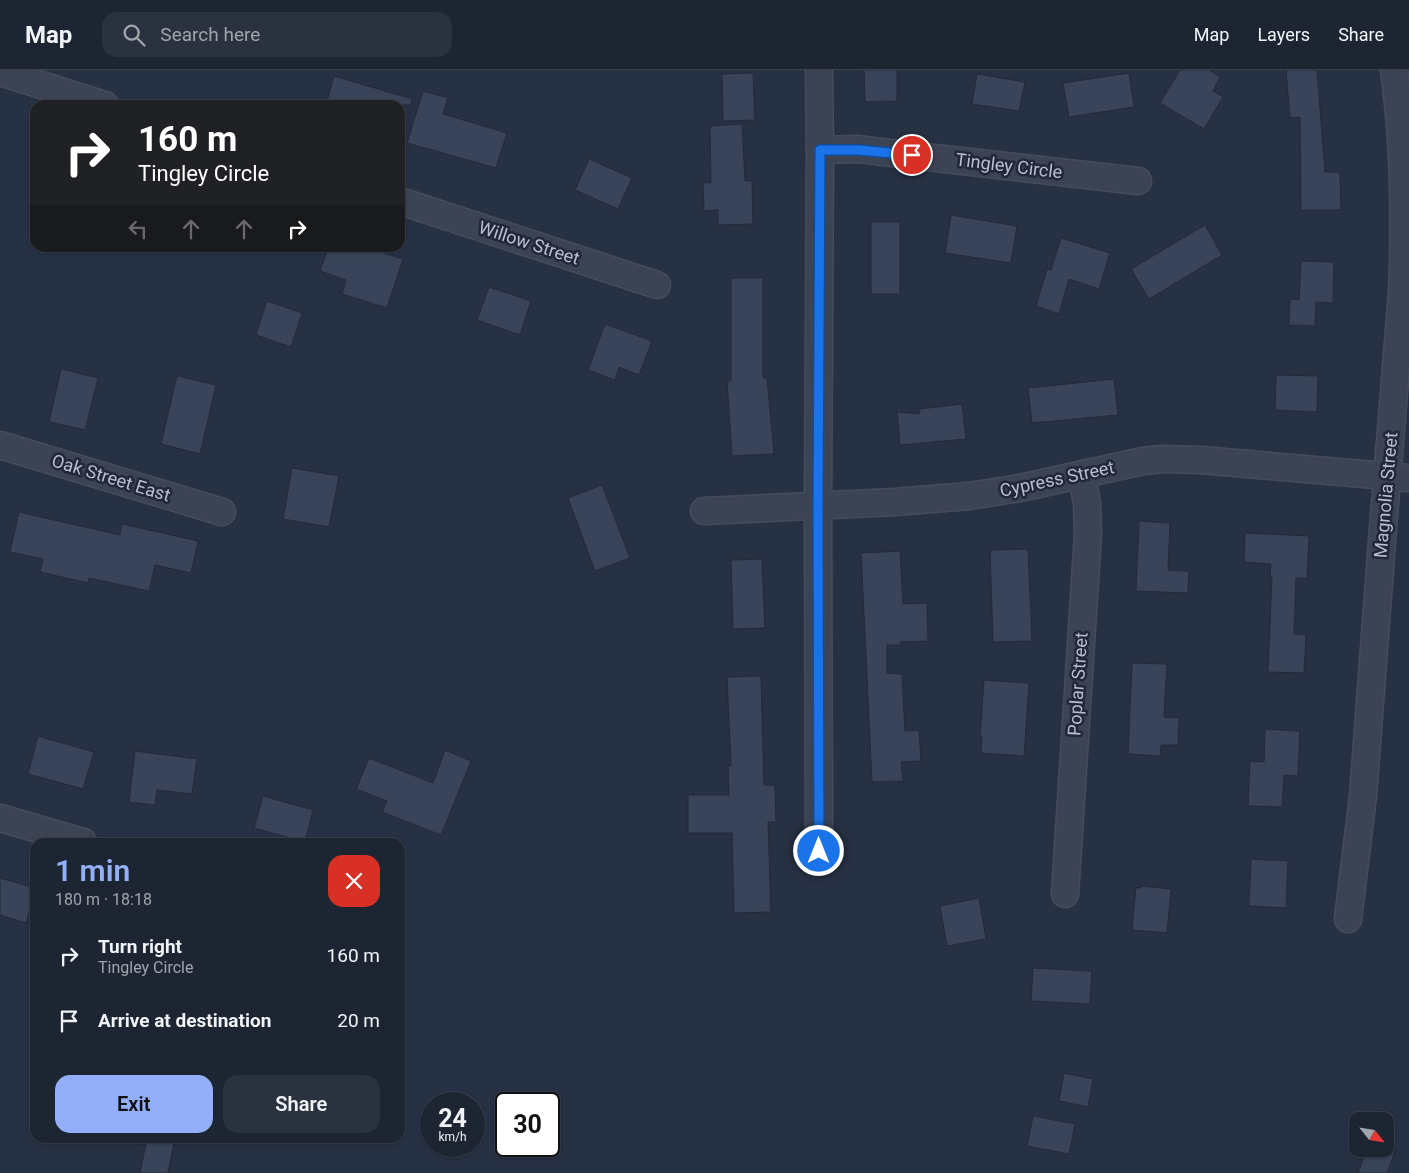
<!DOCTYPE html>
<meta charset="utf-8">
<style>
:root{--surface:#1d2533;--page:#2a313f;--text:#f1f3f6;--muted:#a0a5ac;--line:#3b424e;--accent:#93aff9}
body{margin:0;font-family:Roboto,sans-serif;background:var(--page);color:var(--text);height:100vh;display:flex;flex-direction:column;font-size:19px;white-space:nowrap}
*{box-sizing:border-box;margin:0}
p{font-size:16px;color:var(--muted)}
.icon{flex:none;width:28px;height:28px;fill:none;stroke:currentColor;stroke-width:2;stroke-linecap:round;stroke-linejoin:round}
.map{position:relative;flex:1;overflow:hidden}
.side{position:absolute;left:30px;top:768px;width:375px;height:305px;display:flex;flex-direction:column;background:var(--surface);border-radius:15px;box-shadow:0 1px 4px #0004,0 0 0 1px var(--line)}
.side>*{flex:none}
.guide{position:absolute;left:30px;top:30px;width:375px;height:152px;border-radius:15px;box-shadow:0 1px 4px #0004,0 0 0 1px var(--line);background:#202124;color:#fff;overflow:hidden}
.needle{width:32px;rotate:120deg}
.buttons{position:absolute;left:1349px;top:1042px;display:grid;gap:10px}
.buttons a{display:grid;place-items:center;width:45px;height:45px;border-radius:10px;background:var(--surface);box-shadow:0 1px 4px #0004,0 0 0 1px var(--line);font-size:25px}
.speed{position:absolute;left:420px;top:1022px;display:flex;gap:10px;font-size:25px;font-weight:700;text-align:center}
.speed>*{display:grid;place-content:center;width:65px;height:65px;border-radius:50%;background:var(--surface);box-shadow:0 1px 4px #0004,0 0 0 1px var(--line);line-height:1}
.speed small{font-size:12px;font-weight:400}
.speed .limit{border:2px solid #111;border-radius:8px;background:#fff;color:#111}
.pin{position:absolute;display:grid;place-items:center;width:42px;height:42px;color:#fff;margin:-21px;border:2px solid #fff;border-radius:50%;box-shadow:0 1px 5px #0007}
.me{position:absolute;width:55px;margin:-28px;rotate:0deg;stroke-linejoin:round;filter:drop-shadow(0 0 4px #0008)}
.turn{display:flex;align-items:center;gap:18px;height:105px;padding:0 25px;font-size:22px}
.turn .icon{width:65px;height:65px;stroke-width:2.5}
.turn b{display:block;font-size:35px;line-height:42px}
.lanes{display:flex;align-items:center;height:48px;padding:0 25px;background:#0003;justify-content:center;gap:25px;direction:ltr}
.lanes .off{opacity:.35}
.round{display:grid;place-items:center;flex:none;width:52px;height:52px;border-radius:15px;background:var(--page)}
.headline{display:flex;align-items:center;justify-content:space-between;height:85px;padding:0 25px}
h1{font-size:30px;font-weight:600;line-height:38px;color:var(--accent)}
.cta{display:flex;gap:10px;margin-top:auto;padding:10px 25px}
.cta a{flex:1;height:58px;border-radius:15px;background:var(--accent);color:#111;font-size:20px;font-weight:600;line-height:58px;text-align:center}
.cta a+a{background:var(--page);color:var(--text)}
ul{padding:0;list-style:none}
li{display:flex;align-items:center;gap:15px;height:65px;padding:0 25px}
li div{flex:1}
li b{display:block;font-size:19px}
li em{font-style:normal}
header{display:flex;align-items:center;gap:30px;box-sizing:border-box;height:70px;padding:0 25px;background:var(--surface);border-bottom:1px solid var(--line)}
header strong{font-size:24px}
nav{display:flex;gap:28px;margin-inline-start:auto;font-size:18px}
.search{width:350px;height:45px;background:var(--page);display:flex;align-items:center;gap:12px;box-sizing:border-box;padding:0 18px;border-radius:15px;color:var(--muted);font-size:19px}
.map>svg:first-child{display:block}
.building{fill:#39445a;stroke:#222a3b}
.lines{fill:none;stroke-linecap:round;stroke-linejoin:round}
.minor-casing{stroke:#454c5d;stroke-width:29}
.minor{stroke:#3c4353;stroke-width:26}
.route-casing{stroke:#114b97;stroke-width:12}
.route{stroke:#1a73e8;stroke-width:9}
.labels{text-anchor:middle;stroke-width:5;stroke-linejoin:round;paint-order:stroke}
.street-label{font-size:18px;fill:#b9bfcd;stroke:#202839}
</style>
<header>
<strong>Map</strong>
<div class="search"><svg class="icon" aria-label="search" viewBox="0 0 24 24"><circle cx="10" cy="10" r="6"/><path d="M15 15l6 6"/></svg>Search here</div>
<nav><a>Map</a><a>Layers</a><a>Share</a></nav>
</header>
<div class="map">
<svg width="1409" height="1103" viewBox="0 0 1409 1103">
<rect width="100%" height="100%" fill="#273144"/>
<g class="building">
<path d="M 864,0 L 897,0 L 897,31 L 865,32 Z"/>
<path d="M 1180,0 L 1209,0 L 1220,7 L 1213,21 L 1223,27 L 1204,59 L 1160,33 Z"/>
<path d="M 1286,0 L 1317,0 L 1325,102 L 1340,102 L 1341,140 L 1301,140 L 1300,47 L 1290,48 Z"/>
<path d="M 753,3 L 755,50 L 723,51 L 722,4 Z"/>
<path d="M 1129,3 L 1134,37 L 1069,47 L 1063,13 Z"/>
<path d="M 977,4 L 1025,12 L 1019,41 L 972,34 Z"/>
<path d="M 334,6 L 412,29 L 411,35 L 326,35 Z"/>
<path d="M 423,21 L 448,28 L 443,44 L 507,63 L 496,98 L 407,73 Z"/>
<path d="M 742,54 L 745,111 L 752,111 L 753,154 L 718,155 L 718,140 L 704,141 L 703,113 L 711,113 L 710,56 Z"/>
<path d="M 589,89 L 632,108 L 618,139 L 575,120 Z"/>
<path d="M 951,145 L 1017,156 L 1011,193 L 945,183 Z"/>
<rect x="871" y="152" width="29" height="72"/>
<path d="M 1205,155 L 1222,185 L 1149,229 L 1131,199 Z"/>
<path d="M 1061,168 L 1110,183 L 1099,219 L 1069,209 L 1059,244 L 1036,236 L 1047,199 L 1051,200 Z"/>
<path d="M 328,178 L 368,178 L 403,189 L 387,238 L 342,224 L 346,210 L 320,201 Z"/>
<path d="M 1301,191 L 1334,192 L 1333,233 L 1316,232 L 1315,256 L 1289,255 L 1290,229 L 1299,230 Z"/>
<path d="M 731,208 L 763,208 L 763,308 L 767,308 L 774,384 L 732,386 L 727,311 L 731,311 Z"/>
<path d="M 489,217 L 531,231 L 520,265 L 477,250 Z"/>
<path d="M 267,231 L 302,243 L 291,277 L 256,265 Z"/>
<path d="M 605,254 L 652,271 L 639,305 L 619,297 L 615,310 L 588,300 Z"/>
<path d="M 61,299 L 98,308 L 85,360 L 49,352 Z"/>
<path d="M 1276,305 L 1318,306 L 1317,342 L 1275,340 Z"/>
<path d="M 177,306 L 216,315 L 200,384 L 161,374 Z"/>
<path d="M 1114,309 L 1118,345 L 1032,353 L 1028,318 Z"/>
<path d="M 962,334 L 966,369 L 900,375 L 897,342 L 919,344 L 920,339 Z"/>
<path d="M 292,398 L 339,406 L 329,457 L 283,449 Z"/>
<path d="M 602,415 L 630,488 L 595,501 L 568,428 Z"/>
<path d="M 19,442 L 120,465 L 122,454 L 198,471 L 191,503 L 155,495 L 149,521 L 89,508 L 88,513 L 40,502 L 43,489 L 10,482 Z"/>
<path d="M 1139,451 L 1170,453 L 1168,500 L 1189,501 L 1188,523 L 1136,521 Z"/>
<path d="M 1245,463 L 1309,466 L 1307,508 L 1296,508 L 1294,564 L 1306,565 L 1304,603 L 1268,602 L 1272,507 L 1270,507 L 1271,494 L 1244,492 Z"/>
<path d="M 1028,479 L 1032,571 L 993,572 L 990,480 Z"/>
<path d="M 900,481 L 903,534 L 927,533 L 928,571 L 900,572 L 901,575 L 887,575 L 887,603 L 902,604 L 905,661 L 919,660 L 921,691 L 901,692 L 903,711 L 872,712 L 861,483 Z"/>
<path d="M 762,489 L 765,558 L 733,559 L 731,490 Z"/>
<path d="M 1132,593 L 1167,594 L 1164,647 L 1179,648 L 1178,675 L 1161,675 L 1160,686 L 1128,684 Z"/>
<path d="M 761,606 L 764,715 L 775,715 L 776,752 L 768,752 L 771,842 L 734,843 L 732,763 L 688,763 L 688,725 L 729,725 L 728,696 L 731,696 L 727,607 Z"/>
<path d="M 984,610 L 1029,613 L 1024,686 L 981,683 L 982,667 L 980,667 Z"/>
<path d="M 1265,659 L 1300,661 L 1298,706 L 1284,705 L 1282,737 L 1248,736 L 1250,691 L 1264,692 Z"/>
<path d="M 38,666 L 94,682 L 83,719 L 28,704 Z"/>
<path d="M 445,680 L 471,691 L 441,765 L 382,742 L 387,731 L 356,719 L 369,688 L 433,713 Z"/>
<path d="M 135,681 L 197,689 L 192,724 L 157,720 L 155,735 L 129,732 Z"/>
<path d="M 263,726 L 313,740 L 305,772 L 254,758 Z"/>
<path d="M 1251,789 L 1288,791 L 1286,838 L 1249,836 Z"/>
<path d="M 0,808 L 35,818 L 35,824 L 26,853 L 0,845 Z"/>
<path d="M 1141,816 L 1171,819 L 1167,863 L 1132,860 L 1136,818 L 1141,818 Z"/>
<path d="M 979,828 L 986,869 L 947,876 L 940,836 Z"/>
<path d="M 1033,898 L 1092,901 L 1090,934 L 1031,931 Z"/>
<path d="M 1064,1003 L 1093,1009 L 1088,1037 L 1059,1031 Z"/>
<path d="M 1033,1046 L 1075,1054 L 1069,1084 L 1027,1076 Z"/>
<path d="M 147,1068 L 175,1068 L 168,1103 L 140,1103 Z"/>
<path d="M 1367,1079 L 1396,1079 L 1387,1103 L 1358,1103 Z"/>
</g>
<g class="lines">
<g class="minor-casing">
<g id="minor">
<path d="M 0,2 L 105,35"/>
<path d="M 820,80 L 859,79 L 874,81 L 1138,111"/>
<path d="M 400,131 L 657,215"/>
<path d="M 0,375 L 222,442"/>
<path d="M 704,441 L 895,432 L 969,426 L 1020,418 L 1143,391 L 1162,389 L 1201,390 L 1409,408"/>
<path d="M 0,748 L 83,772"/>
<path d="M 819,781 L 818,436 L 820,80 L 819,0"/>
<path d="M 1065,824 L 1088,464 L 1087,434 L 1082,404"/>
<path d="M 1348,849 L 1363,726 L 1383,458 L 1402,223 C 1405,151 1404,72 1394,0"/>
</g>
</g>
<use href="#minor" class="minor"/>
</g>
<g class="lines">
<g class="route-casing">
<path id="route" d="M 819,781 L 818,436 L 820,80 L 859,80 L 912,85"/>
</g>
<use href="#route" class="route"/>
</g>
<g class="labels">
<g class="street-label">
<text transform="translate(1009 96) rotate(7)" y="6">Tingley Circle</text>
<text transform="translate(529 173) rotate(18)" y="6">Willow Street</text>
<text transform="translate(111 408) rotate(17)" y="6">Oak Street East</text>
<text transform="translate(1057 409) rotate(-12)" y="6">Cypress Street</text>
<text transform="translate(1386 425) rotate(-85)" y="6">Magnolia Street</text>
<text transform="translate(1078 614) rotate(-86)" y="6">Poplar Street</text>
</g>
</g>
</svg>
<div class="buttons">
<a><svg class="needle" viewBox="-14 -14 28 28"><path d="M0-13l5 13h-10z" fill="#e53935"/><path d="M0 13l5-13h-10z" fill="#a0a5ac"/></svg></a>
</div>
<div class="speed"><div>24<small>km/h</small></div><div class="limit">30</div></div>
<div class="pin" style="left:912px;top:85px;background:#d93025"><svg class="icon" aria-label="arrive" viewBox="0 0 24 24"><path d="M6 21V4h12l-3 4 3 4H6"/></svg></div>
<svg class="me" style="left:819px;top:781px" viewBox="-20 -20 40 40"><circle r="17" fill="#1a73e8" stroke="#fff" stroke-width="3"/><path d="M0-11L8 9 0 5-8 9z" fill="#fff"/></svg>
<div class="guide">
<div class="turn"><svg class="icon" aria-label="right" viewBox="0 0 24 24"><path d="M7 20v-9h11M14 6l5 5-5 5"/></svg><div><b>160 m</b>Tingley Circle</div></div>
<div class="lanes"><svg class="icon off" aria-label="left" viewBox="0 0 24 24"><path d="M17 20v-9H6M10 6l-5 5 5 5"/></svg><svg class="icon off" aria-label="ahead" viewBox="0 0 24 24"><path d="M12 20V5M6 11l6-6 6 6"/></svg><svg class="icon off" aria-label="ahead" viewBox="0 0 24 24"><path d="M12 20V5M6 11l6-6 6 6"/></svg><svg class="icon" aria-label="right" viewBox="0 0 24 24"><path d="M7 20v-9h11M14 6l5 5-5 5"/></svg></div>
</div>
<section class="side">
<div class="headline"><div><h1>1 min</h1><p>180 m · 18:18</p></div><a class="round" style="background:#d93025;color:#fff"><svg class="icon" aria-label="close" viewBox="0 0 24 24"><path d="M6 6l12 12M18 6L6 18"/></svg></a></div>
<ul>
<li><svg class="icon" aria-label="right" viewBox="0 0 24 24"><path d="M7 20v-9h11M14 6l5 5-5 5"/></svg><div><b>Turn right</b><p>Tingley Circle</p></div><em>160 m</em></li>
<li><svg class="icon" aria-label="arrive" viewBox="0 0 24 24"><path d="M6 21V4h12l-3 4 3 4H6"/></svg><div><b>Arrive at destination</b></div><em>20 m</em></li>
</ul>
<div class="cta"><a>Exit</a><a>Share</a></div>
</section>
</div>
